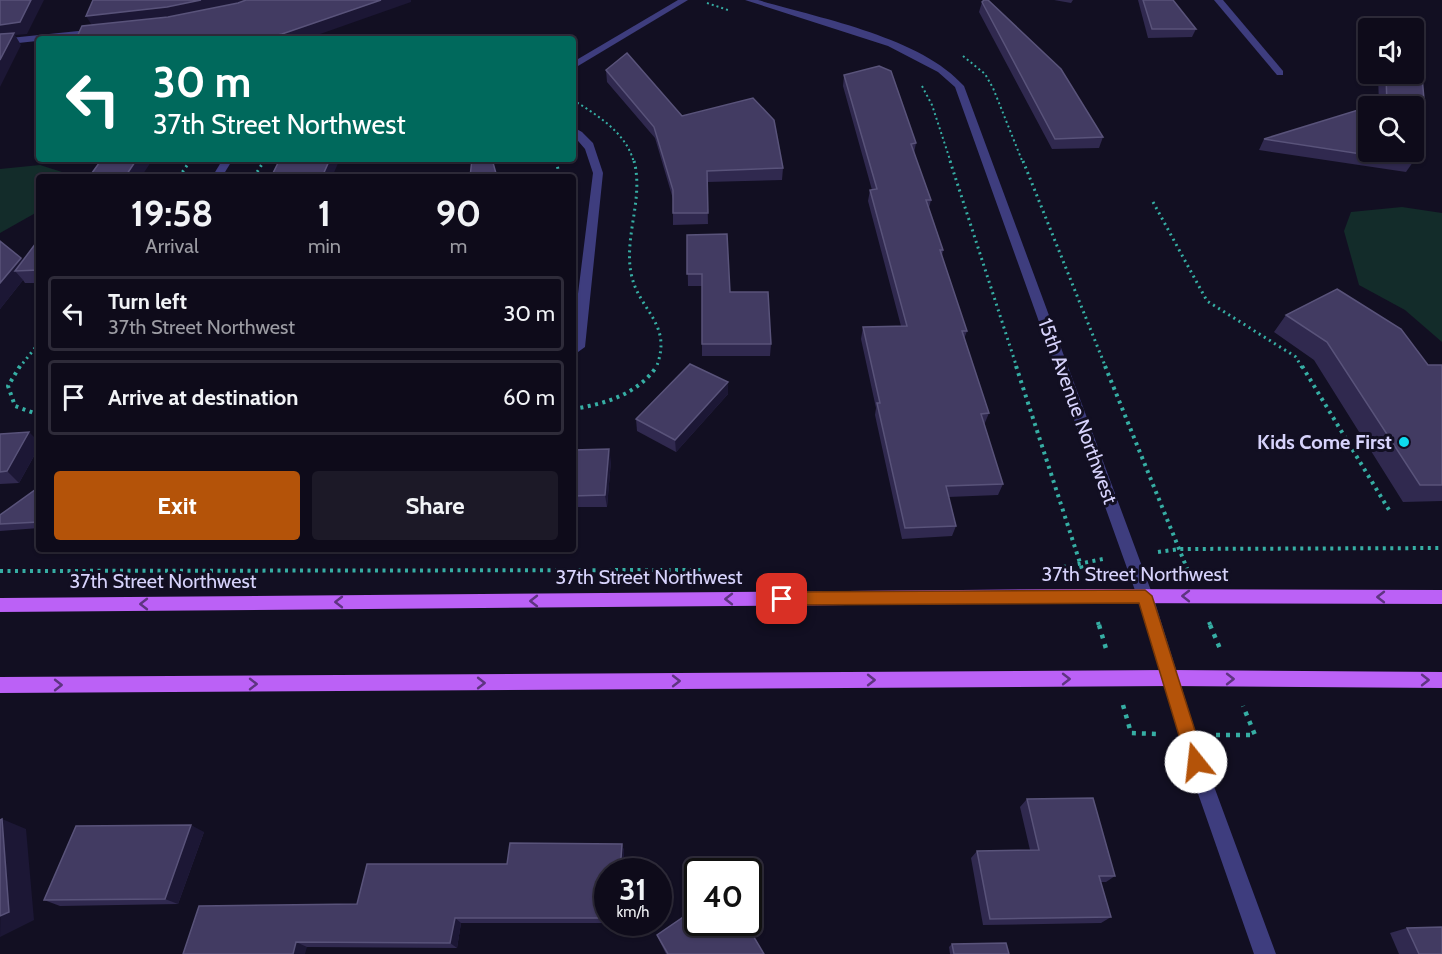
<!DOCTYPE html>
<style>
:root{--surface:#0e0b1a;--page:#1c1927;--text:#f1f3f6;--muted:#9b9ba2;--line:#2e2b39;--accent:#b45309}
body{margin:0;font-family:Cabin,sans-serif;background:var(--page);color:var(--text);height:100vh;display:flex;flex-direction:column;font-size:22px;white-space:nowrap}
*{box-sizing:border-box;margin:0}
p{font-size:20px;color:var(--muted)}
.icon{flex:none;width:33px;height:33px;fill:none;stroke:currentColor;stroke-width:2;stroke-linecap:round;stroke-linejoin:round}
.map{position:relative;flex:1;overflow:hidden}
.side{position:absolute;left:36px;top:174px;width:540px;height:378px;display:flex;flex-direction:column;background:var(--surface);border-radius:6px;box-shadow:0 2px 4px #0004,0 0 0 2px var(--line)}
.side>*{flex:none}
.top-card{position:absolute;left:36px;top:36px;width:540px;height:126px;border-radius:6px;box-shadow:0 2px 4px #0004,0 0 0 2px var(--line);background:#00695c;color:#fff;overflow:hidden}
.controls{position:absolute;left:1358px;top:18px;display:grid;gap:12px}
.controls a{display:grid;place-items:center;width:66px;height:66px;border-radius:6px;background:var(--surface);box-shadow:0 2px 4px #0004,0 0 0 2px var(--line);font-size:30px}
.speed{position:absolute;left:594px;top:858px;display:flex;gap:12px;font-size:30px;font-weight:700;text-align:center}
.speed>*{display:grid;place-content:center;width:78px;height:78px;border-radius:50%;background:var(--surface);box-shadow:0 2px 4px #0004,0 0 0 2px var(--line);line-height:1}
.speed small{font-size:15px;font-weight:400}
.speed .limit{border:3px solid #111;border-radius:9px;background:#fff;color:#111}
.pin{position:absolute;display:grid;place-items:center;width:51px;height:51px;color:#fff;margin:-26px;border-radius:12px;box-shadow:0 3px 9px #0006}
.me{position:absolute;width:66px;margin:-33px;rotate:344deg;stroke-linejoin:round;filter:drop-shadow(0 0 4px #0008)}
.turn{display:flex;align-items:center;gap:21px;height:126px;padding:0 18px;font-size:27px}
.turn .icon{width:78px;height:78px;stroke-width:2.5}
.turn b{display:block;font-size:42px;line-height:51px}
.eta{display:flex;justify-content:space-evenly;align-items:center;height:102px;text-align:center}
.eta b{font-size:36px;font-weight:700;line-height:42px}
.primary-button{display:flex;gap:12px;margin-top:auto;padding:12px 18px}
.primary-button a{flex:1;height:69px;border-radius:6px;background:var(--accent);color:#fff;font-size:24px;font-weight:700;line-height:69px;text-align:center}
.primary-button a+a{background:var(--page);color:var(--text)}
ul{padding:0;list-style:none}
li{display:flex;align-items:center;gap:18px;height:75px;margin:0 12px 9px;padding:0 6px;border:3px solid var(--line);border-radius:6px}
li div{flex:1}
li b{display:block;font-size:22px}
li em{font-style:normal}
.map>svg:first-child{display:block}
.green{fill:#132c2a}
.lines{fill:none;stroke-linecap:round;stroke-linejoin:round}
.path-far3{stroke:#36aea4;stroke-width:2;stroke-dasharray:2 3;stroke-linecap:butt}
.path-far2{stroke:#36aea4;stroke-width:3;stroke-dasharray:2 4;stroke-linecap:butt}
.path-far1{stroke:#36aea4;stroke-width:4;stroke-dasharray:3 4.5;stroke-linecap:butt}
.path{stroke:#36aea4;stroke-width:4.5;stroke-dasharray:4 6;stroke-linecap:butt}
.minor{fill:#3e3d7e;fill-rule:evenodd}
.major{fill:#bb61f6;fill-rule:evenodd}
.wall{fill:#30294f}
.shaded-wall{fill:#1c1735}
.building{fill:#423b62;stroke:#59537a;stroke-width:1.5}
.oneway{stroke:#5e3481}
.route{fill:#b45309;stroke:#753606;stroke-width:1.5}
.poi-dot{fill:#0edbee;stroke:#120f22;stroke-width:2}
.labels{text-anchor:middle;stroke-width:6;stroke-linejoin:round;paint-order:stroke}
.street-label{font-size:20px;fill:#d7d3fc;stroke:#120f22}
.poi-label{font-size:20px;font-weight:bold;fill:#d7d3fc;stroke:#120f22;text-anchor:end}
</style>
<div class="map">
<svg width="1442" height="954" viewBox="0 0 1442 954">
<rect width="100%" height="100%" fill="#120f22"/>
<g class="green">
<path d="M 40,165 L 62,172 L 60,177 L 39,177 L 39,211 L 0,233 L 0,169 Z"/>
<path d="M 1402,207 L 1442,213 L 1442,342 L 1405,310 L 1359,285 L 1344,231 L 1351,212 Z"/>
</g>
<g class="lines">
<g class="path-far3">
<path d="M 707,3 L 728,10"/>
<path d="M 963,56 L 985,74 L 993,88 L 1023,163"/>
<path d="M 922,86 L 932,105 L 951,163"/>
<path d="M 573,100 C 597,115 627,133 634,163"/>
<path d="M 555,159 L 556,163"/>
<path d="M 189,163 L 192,159"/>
<path d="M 263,163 L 265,159"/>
</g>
<g class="path-far2">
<path d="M 556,161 L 560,177"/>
<path d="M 634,161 C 644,198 624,236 631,273 C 638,311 674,323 656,368"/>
<path d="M 950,161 L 1017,368"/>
<path d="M 1023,161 L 1106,368"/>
<path d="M 179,177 L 190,161"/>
<path d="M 254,177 L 264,161"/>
<path d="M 1153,202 L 1207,301 L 1296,357 L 1302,368"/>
<path d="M 19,368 L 39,343"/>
</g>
<g class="path-far1">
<path d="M 20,366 L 8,386 L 15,406 L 39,415"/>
<path d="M 1016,366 L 1082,569"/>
<path d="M 1105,366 L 1188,571"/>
<path d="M 1302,366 L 1389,510"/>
<path d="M 573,409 C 605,404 638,394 657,366"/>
<path d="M 1158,552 L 1180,549 L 1442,548"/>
<path d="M 1063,567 L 1103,559"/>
<path d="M 0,571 L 702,570"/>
<path d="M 1098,622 L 1099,627"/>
<path d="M 1209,622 L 1211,627"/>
</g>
<g class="path">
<path d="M 1099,625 L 1107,652"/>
<path d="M 1210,625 L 1221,651"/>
<path d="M 1123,705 L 1131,733 L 1158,734"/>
<path d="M 1216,735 L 1255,735 L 1243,706"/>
</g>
<g class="minor">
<path d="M 678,0 L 688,0 L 573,69 L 573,62 Z"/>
<path d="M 745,0 L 758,0 C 819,18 921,37 964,86 L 1153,596 L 1205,762 L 1276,954 L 1254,954 L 1187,762 L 1137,596 L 955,87 L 938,72 L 888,46 Z"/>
<path d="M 1214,0 L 1223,0 L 1283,71 L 1283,75 L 1277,75 Z"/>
<path d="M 98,29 L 101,30 L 101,34 L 0,45 L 0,39 Z"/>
<path d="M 573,127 L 582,132 L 593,143 L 603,173 L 585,347 L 578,352 L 573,350 L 573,334 L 593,173 L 585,149 L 573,135 Z"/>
<path d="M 223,159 L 233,159 L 222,177 L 212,177 Z"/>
</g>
<g class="major">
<path d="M 1091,589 L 1442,590 L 1442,604 L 1091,603 L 0,612 L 0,598 Z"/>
<path d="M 1171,670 L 1442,672 L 1442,688 L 1171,686 L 0,693 L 0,677 Z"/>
</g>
</g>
<g class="wall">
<path d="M 1054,0 L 1073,0 L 1071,3 Z"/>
<path d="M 1138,0 L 1173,0 L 1196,29 L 1192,37 L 1148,38 Z"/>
<path d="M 982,2 L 1103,137 L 1099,148 L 1052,149 L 979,12 Z"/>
<path d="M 606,70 L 682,116 L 783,168 L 782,180 L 707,182 L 708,224 L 673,225 L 673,199 L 655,138 L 607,82 Z"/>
<path d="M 1378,74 L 1413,74 L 1425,110 L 1417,122 L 1413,123 L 1413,106 L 1379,106 Z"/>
<path d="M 844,75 L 916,143 L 914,153 L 931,200 L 929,208 L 943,250 L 942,256 L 967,331 L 964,339 L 989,413 L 984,425 L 1003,484 L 998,495 L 948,497 L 956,526 L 952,536 L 902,539 L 875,415 L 876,408 L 861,339 L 863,327 L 901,326 L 868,201 L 870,190 L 872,190 L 843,86 Z"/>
<path d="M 1264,139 L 1413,162 L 1406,172 L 1259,150 Z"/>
<path d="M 687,235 L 771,344 L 770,356 L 702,356 L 702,286 L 688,286 Z"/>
<path d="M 39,239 L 39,283 L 25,283 L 23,280 L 0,309 L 0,241 L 23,260 Z"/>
<path d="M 1286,315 L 1428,365 L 1442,365 L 1442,501 L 1403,502 L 1314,360 L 1274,332 Z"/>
<path d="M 728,382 L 728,394 L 676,452 L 637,431 L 636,419 Z"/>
<path d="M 0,434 L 39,442 L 39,447 L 19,483 L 0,484 Z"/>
<path d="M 573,450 L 611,461 L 607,507 L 573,507 Z"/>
<path d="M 39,487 L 39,528 L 0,531 L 0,515 Z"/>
<path d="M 1027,799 L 1115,876 L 1106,882 L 1101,882 L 1111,917 L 1101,923 L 983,925 L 971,858 L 977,851 L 1030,850 L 1020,807 Z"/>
<path d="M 204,832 L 178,904 L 60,906 L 44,900 Z"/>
<path d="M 622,844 L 624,851 L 623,872 L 608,872 L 608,922 L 619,923 L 461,923 L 457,948 L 307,947 L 183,954 L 357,904 L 507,864 Z"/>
<path d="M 1407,928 L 1442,954 L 1399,954 L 1390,933 Z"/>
<path d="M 657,935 L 764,954 L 666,954 L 660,942 Z"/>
<path d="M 952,944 L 1009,954 L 950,954 L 949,947 Z"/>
</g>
<g class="shaded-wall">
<path d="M 31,0 L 44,0 L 27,34 L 15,35 L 21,45 L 0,87 L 0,25 Z"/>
<path d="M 201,0 L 256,0 L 173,19 L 93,27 L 86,16 Z"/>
<path d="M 381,0 L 411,0 L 411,2 L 306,39 L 261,39 Z"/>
<path d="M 1425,110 L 1417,122 L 1413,123 L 1413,114 Z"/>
<path d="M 137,159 L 153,159 L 141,177 L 125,177 Z"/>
<path d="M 330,159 L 340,159 L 332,177 L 322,177 Z"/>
<path d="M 21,258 L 31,270 L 15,271 L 23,280 L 0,309 L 0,283 Z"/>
<path d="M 728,382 L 728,394 L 676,452 L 675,440 Z"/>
<path d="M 29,432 L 39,442 L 39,447 L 19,483 L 7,471 Z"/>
<path d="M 609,449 L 611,461 L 607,507 L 605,495 Z"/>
<path d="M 2,819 L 26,829 L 34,920 L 0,937 Z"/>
<path d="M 191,825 L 204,832 L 178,904 L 165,899 Z"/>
<path d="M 622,844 L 624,851 L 623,872 L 620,872 Z"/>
<path d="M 455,918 L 461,923 L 457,948 L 450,943 Z"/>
<path d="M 296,942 L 307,947 L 305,954 L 293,954 Z"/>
</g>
<g class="building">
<path d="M 0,0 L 31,0 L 20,22 L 0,25 Z"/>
<path d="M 93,0 L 201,0 L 167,7 L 86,16 Z"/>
<path d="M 246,0 L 381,0 L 282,34 L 261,39 L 76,39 L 82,26 L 168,17 L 238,3 Z"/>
<path d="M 984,0 L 988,0 L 1061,69 L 1103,137 L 1055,139 L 982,2 Z"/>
<path d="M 1143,0 L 1173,0 L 1196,29 L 1152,29 Z"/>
<path d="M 14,33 L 0,60 L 0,34 Z"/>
<path d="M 627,53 L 682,116 L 753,98 L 774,120 L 783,168 L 707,171 L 708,213 L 673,213 L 673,190 L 654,127 L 606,70 Z"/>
<path d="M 1413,61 L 1421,66 L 1425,110 L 1413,114 L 1413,106 L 1387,106 L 1386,74 L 1413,74 Z"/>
<path d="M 879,66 L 891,71 L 916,143 L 911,144 L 931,200 L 926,200 L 943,250 L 940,250 L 967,331 L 962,331 L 989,413 L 981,414 L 1003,484 L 946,486 L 956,526 L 905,528 L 877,403 L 880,403 L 863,327 L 907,326 L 870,190 L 877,189 L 844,75 Z"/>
<path d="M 1358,110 L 1368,116 L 1368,152 L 1404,152 L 1413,162 L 1264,139 Z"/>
<path d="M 102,159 L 137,159 L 125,177 L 89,177 Z"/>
<path d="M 280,159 L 330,159 L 322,177 L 271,177 Z"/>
<path d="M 472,159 L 492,159 L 497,177 L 470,177 Z"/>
<path d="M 727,234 L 730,292 L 768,292 L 771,344 L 702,344 L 702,274 L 687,274 L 687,235 Z"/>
<path d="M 39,239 L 39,270 L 15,271 Z"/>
<path d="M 0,241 L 21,258 L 0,283 Z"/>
<path d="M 1337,289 L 1401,329 L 1428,365 L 1442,365 L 1442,485 L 1420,485 L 1327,342 L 1286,315 Z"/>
<path d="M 690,364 L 728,382 L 675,440 L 636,419 Z"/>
<path d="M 29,432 L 7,471 L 0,472 L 0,434 Z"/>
<path d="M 609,449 L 605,495 L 573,496 L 573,450 Z"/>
<path d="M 39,487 L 39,522 L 0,524 L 0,515 Z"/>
<path d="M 1093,798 L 1115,876 L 1099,876 L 1111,917 L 990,919 L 977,851 L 1039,850 L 1027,799 Z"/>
<path d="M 2,819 L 9,912 L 0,916 L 0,820 Z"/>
<path d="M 191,825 L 165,899 L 44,900 L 76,826 Z"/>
<path d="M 510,843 L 622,844 L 620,872 L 608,872 L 608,918 L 455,918 L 450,943 L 296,942 L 293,954 L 183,954 L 199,906 L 357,904 L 367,864 L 507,864 Z"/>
<path d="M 698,907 L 698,922 L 745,922 L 764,954 L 668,954 L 657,935 Z"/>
<path d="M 1442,927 L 1442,954 L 1419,954 L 1407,928 Z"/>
<path d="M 1006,943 L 1009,954 L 954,954 L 952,944 Z"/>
</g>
<defs><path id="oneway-chevron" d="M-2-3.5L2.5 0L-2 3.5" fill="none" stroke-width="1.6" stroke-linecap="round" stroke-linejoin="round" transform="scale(1.5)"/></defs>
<g class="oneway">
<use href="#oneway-chevron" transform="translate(1186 596) rotate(180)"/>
<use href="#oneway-chevron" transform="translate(1381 597) rotate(-180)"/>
<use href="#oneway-chevron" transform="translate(729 599) rotate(180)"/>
<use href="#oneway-chevron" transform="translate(534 601) rotate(180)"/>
<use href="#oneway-chevron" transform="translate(339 602) rotate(180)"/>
<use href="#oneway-chevron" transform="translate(144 604) rotate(180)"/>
<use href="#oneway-chevron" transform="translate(1066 679)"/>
<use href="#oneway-chevron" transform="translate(1230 679)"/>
<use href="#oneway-chevron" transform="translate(871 680)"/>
<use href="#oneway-chevron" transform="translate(1425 680)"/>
<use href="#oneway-chevron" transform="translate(676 681)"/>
<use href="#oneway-chevron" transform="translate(481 683)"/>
<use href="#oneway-chevron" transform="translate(253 684)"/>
<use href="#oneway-chevron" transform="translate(58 685)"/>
</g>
<path class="route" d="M 1145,590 L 1152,596 L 1205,762 L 1202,768 L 1196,771 L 1190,768 L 1187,762 L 1139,603 L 782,605 L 775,599 L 782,592 Z"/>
<circle class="poi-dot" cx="1404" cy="442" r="6"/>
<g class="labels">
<g class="street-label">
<text transform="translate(1078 411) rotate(70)" y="7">15th Avenue Northwest</text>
<text x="1135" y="581">37th Street Northwest</text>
<text x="649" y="584">37th Street Northwest</text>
<text x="163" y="588">37th Street Northwest</text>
</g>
<g class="poi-label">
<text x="1392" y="449">Kids Come First</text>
</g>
</g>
</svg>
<div class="controls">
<a><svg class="icon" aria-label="sound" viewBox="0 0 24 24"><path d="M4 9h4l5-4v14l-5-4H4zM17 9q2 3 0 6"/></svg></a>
<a><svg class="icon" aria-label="search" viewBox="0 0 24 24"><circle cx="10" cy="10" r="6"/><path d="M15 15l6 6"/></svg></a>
</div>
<div class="speed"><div>31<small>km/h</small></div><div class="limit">40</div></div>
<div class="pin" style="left:782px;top:599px;background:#d93025"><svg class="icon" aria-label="arrive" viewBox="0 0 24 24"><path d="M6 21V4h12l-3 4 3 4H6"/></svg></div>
<svg class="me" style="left:1196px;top:762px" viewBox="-20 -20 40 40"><circle r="19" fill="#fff"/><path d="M0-13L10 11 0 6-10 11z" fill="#b45309"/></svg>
<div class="top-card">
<div class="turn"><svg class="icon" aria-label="left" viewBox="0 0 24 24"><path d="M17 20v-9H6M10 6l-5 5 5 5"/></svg><div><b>30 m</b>37th Street Northwest</div></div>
</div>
<section class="side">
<div class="eta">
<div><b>19:58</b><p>Arrival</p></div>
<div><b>1</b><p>min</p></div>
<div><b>90</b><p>m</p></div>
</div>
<ul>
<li><svg class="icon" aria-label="left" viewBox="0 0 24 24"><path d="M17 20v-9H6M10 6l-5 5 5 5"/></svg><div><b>Turn left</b><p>37th Street Northwest</p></div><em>30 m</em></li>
<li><svg class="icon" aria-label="arrive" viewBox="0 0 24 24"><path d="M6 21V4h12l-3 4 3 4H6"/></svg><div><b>Arrive at destination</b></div><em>60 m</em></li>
</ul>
<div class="primary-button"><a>Exit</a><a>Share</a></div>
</section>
</div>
